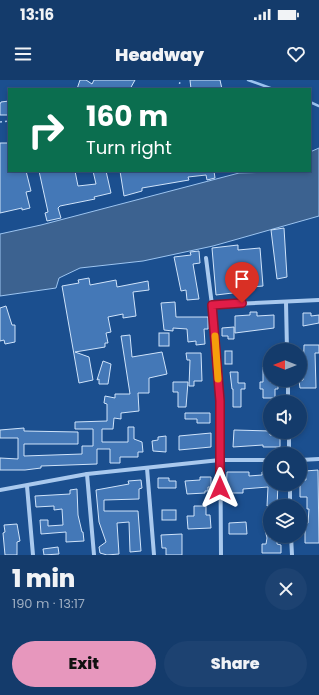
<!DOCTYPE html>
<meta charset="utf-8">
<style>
:root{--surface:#143b6b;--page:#1d4271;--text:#f1f3f6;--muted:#9dadc1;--line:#33557e;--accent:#e797bd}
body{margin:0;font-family:Poppins,sans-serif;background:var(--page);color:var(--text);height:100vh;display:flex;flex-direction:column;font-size:15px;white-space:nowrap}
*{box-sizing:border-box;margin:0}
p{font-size:13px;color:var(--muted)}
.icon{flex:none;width:22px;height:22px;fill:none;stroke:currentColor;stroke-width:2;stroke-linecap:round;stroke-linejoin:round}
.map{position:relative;height:475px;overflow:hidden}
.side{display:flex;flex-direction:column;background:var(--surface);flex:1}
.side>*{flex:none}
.top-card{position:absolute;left:8px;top:8px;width:303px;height:84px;border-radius:0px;box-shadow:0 2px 6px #0003,0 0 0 1px var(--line);background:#0b6e4f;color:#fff;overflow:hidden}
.needle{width:26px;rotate:270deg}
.buttons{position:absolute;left:263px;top:263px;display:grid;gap:8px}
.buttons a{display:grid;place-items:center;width:44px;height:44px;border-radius:50%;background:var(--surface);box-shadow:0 2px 6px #0003,0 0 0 1px var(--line);font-size:20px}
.pin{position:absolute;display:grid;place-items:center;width:34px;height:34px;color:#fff;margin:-41px -17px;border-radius:50% 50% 50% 0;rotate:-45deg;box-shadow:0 0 4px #0007}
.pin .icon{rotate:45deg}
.me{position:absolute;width:44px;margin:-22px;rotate:0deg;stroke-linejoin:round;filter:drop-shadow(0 0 3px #0008)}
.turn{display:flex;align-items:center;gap:14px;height:84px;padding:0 12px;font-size:18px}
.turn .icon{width:52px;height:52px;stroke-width:2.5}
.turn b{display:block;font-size:28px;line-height:34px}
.round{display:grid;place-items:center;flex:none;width:42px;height:42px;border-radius:21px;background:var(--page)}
.summary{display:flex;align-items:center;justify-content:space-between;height:68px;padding:0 12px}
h1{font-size:24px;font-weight:800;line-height:30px}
.button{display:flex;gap:8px;margin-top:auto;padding:8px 12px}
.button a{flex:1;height:46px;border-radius:24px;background:var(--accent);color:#111;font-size:16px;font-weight:800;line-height:46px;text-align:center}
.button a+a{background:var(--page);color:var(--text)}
.status{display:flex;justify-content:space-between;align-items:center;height:28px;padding:0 20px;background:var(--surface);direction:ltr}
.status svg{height:11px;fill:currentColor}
header{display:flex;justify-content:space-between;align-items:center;height:52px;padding:0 12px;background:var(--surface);font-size:18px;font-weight:800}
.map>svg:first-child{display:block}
.water{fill:#3c6290;stroke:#9cc4f0}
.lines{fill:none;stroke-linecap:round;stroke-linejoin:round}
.stream{stroke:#9cc4f0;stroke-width:2.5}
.building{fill:#4478b7;stroke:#cfe3fa}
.path{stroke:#a9c9ee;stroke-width:1.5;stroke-dasharray:2 3;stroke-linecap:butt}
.minor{stroke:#a9c9ee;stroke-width:4}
.route-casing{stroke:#92132f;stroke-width:10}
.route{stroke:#e11d48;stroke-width:7}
.slow{stroke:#f59e0b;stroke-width:7}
</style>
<div class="status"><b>13:16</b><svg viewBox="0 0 49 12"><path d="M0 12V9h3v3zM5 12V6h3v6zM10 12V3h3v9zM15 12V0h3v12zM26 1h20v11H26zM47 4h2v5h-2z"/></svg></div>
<header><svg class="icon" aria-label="menu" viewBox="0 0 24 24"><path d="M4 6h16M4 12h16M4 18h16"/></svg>Headway<svg class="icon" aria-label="heart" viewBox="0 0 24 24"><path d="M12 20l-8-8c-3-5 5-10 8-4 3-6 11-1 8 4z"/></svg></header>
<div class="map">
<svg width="319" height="475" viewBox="0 0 319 475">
<rect width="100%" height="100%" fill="#1b4f8f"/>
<path class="water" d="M 319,68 L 319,136 L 213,166 L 143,181 L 80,188 L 59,198 L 56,208 L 0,216 L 0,154 L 41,145 L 239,93 L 310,91 L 310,72 Z"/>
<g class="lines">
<g class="stream">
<path d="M 248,0 L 273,9"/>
<path d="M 310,22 L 319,26"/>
</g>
</g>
<g class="building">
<path d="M 80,0 L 86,0 L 92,4 L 94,0 L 135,0 L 130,9 L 77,9 Z"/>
<path d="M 190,0 L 220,0 L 222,9 L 191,9 Z"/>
<path d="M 9,21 L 8,35 L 0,35 L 0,24 L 1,22 Z"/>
<path d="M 0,63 L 9,63 L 9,91 L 26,91 L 31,111 L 26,112 L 30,128 L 22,130 L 22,128 L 0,133 Z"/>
<path d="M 39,91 L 75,91 L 78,106 L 96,104 L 93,91 L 106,91 L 111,113 L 94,117 L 95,119 L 60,126 L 58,128 L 61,138 L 47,141 L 45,133 L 48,132 Z"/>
<path d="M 120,91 L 214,91 L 215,98 L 207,100 L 206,95 L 188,97 L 189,100 L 142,108 L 142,111 L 124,116 Z"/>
<path d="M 284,148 L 287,197 L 277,199 L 271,150 Z"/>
<path d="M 238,165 L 238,170 L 260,168 L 263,206 L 241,208 L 241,212 L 216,215 L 212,168 Z"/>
<path d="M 199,171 L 200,183 L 193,184 L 199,219 L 187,220 L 186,210 L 181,211 L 174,177 L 191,175 L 190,172 Z"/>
<path d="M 89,198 L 90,205 L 116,200 L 117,207 L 148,201 L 149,210 L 133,212 L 136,236 L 123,238 L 123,234 L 108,237 L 111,252 L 106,253 L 108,263 L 105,263 L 105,267 L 75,272 L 89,277 L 93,300 L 79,303 L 62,206 L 79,203 L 78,200 Z"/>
<path d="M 175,222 L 176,237 L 208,237 L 208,249 L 204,249 L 205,264 L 196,265 L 196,261 L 188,262 L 187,249 L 173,248 L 173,251 L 164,250 L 161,223 Z"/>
<path d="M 6,226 L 12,245 L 15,245 L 15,262 L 5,264 L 4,260 L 0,261 L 0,228 Z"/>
<path d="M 250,232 L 257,232 L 257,236 L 274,235 L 274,248 L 235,253 L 235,236 L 250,235 Z"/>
<path d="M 303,233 L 311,233 L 311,236 L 319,235 L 319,243 L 303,246 Z"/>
<path d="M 234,247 L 234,259 L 228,259 L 228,256 L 222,256 L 222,248 Z"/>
<rect x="159" y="253" width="10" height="13"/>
<path d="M 130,255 L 132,277 L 162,272 L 167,294 L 149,298 L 149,313 L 138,313 L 139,331 L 121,333 L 121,339 L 114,338 L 113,349 L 102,349 L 102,362 L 128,362 L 128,347 L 134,347 L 134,359 L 142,362 L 143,372 L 138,372 L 138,377 L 120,377 L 120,383 L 110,383 L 110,369 L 97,369 L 97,384 L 41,386 L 41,388 L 25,390 L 0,390 L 0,378 L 18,379 L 18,358 L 0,358 L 0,350 L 24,348 L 24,351 L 78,352 L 78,364 L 24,364 L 24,376 L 82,374 L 82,366 L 93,366 L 93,349 L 75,349 L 75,342 L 107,341 L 107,324 L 104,323 L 105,316 L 115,318 L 115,314 L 130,314 L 121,256 Z"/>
<path d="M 304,265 L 319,265 L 319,273 L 315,273 L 316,308 L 300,308 L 299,301 L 303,300 Z"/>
<rect x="225" y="271" width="7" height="13"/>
<path d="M 186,273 L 201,273 L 202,301 L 194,301 L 194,306 L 189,306 L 190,280 L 187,280 Z"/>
<path d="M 103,281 L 111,284 L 108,304 L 99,304 L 99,299 L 97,300 Z"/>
<path d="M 263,287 L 270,287 L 270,302 L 278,302 L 278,309 L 275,309 L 275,318 L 263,318 L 263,309 L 260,309 L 260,302 L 263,302 Z"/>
<path d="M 230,292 L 238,292 L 238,303 L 245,303 L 245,309 L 241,309 L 241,327 L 233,327 L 233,309 L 232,309 Z"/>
<path d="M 173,302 L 188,302 L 186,327 L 178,327 L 178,312 L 173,312 Z"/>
<path d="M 185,333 L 210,333 L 210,343 L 197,343 L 197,339 L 185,339 Z"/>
<path d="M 234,350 L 270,351 L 270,355 L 280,355 L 280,367 L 263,367 L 263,365 L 233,367 Z"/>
<path d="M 211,353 L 211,367 L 179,370 L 179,356 Z"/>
<path d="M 166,356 L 166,372 L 153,371 L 152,361 L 158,360 L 158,357 Z"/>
<path d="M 318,390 L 319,463 L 305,463 L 305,444 L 308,443 L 309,429 L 307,429 L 307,417 L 300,417 L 300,400 L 306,400 L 305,391 Z"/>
<path d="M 269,391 L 269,404 L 278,404 L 277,426 L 267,426 L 268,407 L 243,409 L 243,413 L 226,413 L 227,392 L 249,392 L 249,396 L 262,395 L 262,392 Z"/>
<path d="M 200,397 L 211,397 L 211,407 L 208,407 L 208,411 L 205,411 L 205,413 L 187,414 L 185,401 L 200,400 Z"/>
<path d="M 158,398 L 169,398 L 169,401 L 176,401 L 176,408 L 158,408 Z"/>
<path d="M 141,400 L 142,408 L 139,409 L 139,419 L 104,420 L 104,431 L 138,431 L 141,471 L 130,472 L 129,442 L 117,443 L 119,474 L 107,475 L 100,473 L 99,467 L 106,462 L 99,442 L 96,410 L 129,404 L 128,401 Z"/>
<path d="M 77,409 L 78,435 L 82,452 L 83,452 L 84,461 L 66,462 L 66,452 L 41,454 L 40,440 L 48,440 L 48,446 L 63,445 L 62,429 L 54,430 L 54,426 L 36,427 L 35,416 L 70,414 L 70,410 Z"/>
<path d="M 194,426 L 206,426 L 206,435 L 210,435 L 211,448 L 188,449 L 187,436 L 194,436 Z"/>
<rect x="162" y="430" width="14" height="10"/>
<path d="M 263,441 L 270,441 L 270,458 L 277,459 L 277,464 L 281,465 L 281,473 L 262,473 L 262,464 L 266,464 L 267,458 Z"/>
<path d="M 246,442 L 247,454 L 229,454 L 229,443 Z"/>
<path d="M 17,444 L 20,461 L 17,462 L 17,475 L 5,475 L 3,453 L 5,452 L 4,445 Z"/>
<path d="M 182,454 L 182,475 L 166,475 L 166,468 L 162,468 L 161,455 Z"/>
<path d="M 58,467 L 59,474 L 44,475 L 43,469 Z"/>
</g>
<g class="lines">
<g class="path">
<path d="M 179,9 L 180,0"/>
<path d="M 0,42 L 9,41"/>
</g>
<g class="minor">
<path d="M 206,178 L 212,225 L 220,321 L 221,475"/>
<path d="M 286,222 L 287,270"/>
<path d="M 212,225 L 319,220"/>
<path d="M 288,300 L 288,322"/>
<path d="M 289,352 L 289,374"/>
<path d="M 300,380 L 319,379"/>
<path d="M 147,388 L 154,475"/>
<path d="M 87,394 L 94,475"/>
<path d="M 290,404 L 290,426"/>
<path d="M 27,406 L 33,475"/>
<path d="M 0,410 L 87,394 L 220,380 L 270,380"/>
<path d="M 291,456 L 292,475"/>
</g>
</g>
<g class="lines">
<g class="route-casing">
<path id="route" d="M 220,408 L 220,321 L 212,225 L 242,223"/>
</g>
<use href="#route" class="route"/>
<path class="slow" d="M 215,256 L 218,299"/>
</g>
</svg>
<div class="buttons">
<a><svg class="needle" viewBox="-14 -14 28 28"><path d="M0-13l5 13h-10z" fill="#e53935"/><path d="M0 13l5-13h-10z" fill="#9dadc1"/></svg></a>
<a><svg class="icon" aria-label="sound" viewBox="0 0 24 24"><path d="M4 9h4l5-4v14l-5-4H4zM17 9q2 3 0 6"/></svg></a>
<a><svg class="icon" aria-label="search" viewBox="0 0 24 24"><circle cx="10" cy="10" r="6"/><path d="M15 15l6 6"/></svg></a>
<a><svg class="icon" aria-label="layers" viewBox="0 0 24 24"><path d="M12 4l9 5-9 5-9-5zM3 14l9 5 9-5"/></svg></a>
</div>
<div class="pin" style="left:242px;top:223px;background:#d93025"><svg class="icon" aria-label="arrive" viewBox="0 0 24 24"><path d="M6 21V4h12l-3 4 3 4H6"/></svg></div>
<svg class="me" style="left:220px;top:408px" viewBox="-20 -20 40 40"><path d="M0-17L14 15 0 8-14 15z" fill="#e11d48" stroke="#fff" stroke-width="4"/></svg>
<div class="top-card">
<div class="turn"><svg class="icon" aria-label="right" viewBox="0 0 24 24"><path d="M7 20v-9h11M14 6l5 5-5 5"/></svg><div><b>160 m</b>Turn right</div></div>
</div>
</div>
<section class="side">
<div class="summary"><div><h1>1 min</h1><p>190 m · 13:17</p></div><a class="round"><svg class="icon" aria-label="close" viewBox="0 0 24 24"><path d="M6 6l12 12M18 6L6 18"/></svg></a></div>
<div class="button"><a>Exit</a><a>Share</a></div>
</section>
